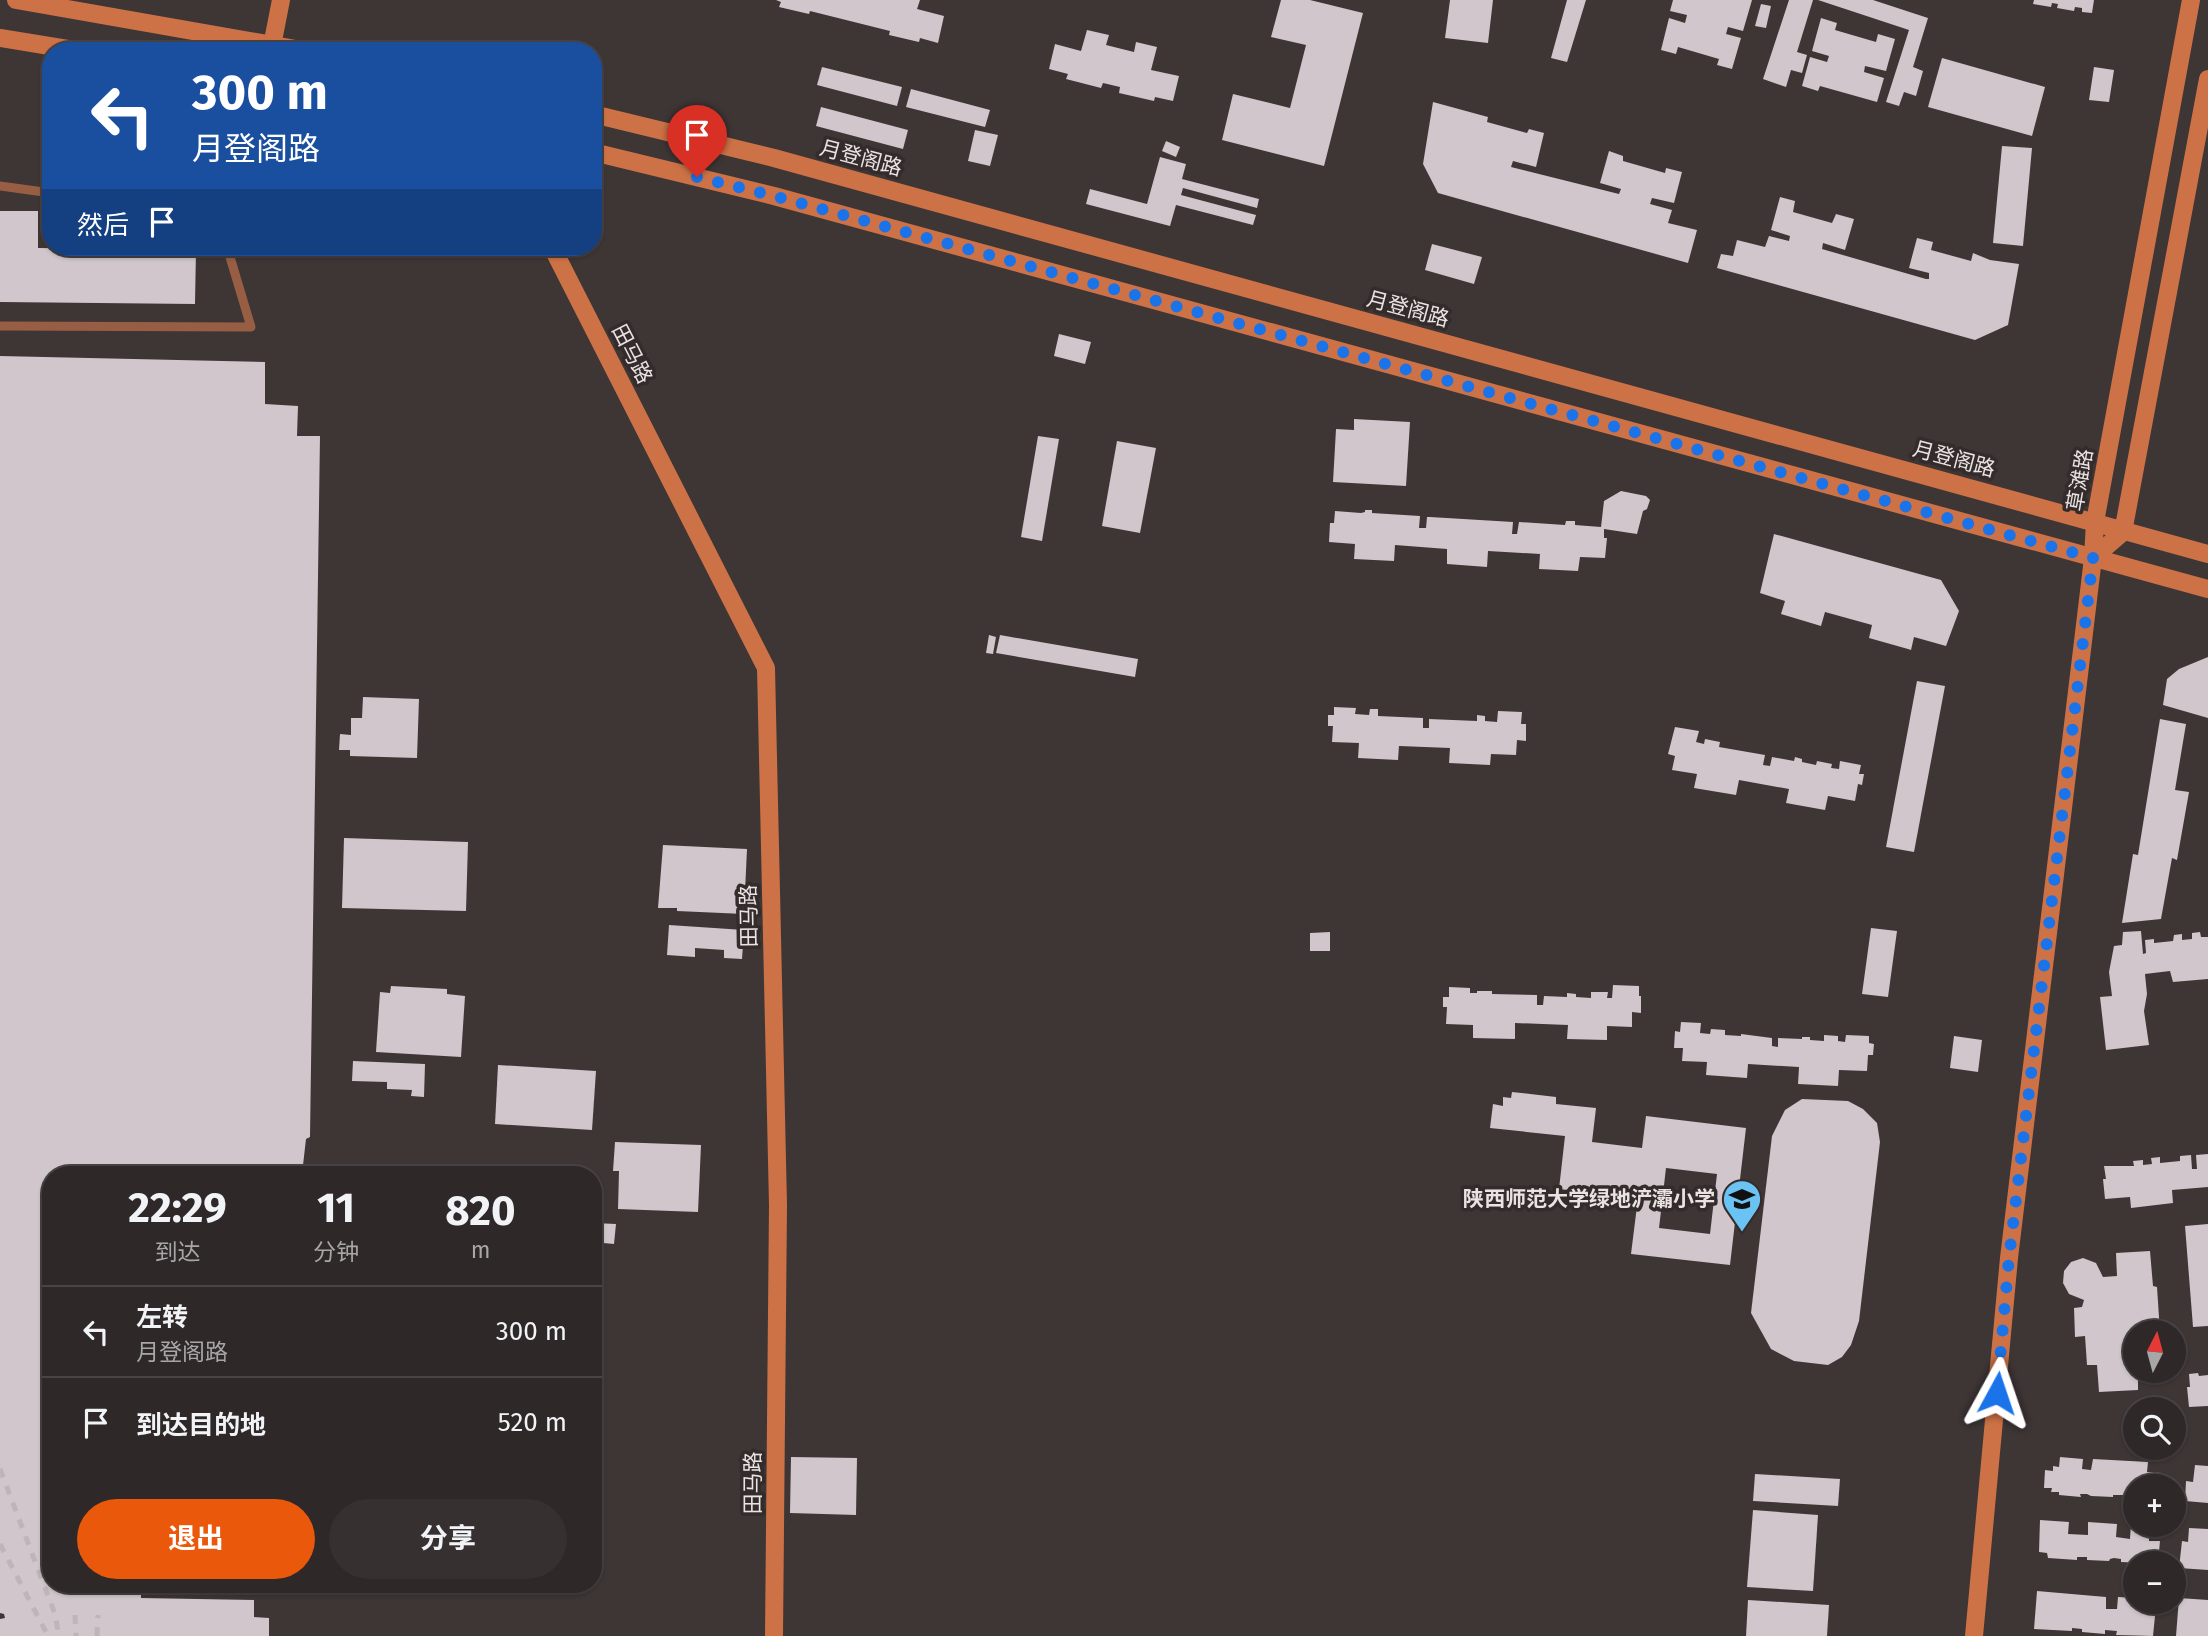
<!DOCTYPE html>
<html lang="zh">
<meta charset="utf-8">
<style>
:root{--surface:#2e2828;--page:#363030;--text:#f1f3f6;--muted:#a7a6a8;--line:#494445;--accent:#ea580c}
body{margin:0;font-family:"Fira Sans","Noto Sans SC",sans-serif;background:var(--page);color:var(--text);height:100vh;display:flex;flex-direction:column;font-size:26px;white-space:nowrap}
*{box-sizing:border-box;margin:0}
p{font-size:23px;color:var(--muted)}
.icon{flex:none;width:38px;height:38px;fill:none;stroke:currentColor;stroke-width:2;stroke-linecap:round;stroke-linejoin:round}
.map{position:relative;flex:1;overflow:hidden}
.sheet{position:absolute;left:42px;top:1166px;width:560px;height:427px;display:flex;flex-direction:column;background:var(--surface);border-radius:28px;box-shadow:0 2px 5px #0004,0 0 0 2px var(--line)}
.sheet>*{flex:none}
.banner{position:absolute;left:42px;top:42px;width:560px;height:214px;border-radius:28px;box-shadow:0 2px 5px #0004,0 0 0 2px var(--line);background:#1a4fa0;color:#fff;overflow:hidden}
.needle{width:46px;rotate:6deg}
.tools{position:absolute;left:2123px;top:1320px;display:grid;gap:14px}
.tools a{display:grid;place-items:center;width:63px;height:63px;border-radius:50%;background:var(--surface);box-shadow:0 2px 5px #0004,0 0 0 2px var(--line);font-size:35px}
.pin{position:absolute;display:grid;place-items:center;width:60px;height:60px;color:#fff;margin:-72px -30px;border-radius:50% 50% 50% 0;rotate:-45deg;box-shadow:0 0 7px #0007}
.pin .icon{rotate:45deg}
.me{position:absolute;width:77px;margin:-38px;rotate:5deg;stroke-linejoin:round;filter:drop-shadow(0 0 5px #0008)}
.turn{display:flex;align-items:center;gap:24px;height:147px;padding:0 35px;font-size:32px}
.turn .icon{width:91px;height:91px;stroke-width:2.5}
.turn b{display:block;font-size:49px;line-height:60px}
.then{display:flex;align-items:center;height:66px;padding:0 35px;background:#0003;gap:14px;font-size:26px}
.eta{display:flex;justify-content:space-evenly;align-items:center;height:119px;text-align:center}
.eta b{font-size:42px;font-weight:700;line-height:49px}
.cta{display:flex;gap:14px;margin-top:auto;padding:14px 35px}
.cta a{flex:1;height:80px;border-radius:42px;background:var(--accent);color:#fff;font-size:28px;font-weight:700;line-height:80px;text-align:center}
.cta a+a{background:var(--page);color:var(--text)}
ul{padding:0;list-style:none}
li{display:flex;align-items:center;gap:21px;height:91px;padding:0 35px;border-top:2px solid var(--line)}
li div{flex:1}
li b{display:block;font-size:26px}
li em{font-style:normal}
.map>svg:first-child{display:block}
.building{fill:#d0c6cb;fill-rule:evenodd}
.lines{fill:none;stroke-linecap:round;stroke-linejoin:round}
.lane{stroke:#985e43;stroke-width:9}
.secondary{stroke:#cd7246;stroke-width:18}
.rail{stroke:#bdb6b6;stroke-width:5;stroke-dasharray:9 9;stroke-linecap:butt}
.route{stroke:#1a73e8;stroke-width:12;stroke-dasharray:0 21.6}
.labels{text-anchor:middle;stroke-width:7;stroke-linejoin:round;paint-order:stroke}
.street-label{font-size:21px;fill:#e9e3e3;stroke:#342b2b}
.poi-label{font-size:21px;font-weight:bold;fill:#e9e3e3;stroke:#342b2b;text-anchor:end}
</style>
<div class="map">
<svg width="2208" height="1636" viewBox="0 0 2208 1636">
<rect width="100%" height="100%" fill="#3e3535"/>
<g class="building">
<path d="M 776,0 L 920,0 L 917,9 L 944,16 L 938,43 L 920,38 L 919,42 L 889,35 L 890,31 L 810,11 L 809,14 L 779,7 L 781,2 Z"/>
<path d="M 1281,0 L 1310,0 L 1363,13 L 1324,166 L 1222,140 L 1233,94 L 1290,108 L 1306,45 L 1271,37 Z"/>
<path d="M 1450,0 L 1493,0 L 1488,43 L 1445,38 Z"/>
<path d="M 1567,0 L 1586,0 L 1567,62 L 1551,58 Z"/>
<path d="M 1673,0 L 1752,0 L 1743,31 L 1728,27 L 1726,34 L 1741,38 L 1732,69 L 1717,65 L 1719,59 L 1678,47 L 1676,54 L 1661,50 L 1669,18 L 1685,23 L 1687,15 L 1670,11 Z"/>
<path d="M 1789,0 L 1813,0 L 1797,52 L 1807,55 L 1802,73 L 1791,70 L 1786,87 L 1763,79 Z"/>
<path d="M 1818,0 L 1873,0 L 1928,18 L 1913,67 L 1923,71 L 1916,96 L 1904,92 L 1899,106 L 1886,102 L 1909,30 Z"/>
<path d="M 2034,0 L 2094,0 L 2092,13 L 2082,12 L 2082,8 L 2075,7 L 2074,11 L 2057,8 L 2058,4 L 2052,3 L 2051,7 L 2033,4 Z"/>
<path d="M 1761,4 L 1771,6 L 1766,28 L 1755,26 Z"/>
<path d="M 1821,18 L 1837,23 L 1835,30 L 1876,42 L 1878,34 L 1895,39 L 1886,71 L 1865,66 L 1864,72 L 1884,78 L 1877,102 L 1820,86 L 1818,91 L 1802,86 L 1810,57 L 1827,62 L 1829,56 L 1812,51 Z"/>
<path d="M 1087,30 L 1109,35 L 1106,45 L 1134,52 L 1136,42 L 1157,47 L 1151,70 L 1179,76 L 1173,101 L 1155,97 L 1154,101 L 1119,93 L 1120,87 L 1103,83 L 1101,88 L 1066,79 L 1068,74 L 1049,69 L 1055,44 L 1081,51 Z"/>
<path d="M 1942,58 L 2045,87 L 2032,136 L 1928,107 Z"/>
<path d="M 822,67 L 902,87 L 897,106 L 817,85 Z"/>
<path d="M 2094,67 L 2114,70 L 2109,102 L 2089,100 Z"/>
<path d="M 911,89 L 990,110 L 985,127 L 906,107 Z"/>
<path d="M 1433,102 L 1488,117 L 1487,122 L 1527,133 L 1529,129 L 1544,133 L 1536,167 L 1513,161 L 1511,167 L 1619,194 L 1621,189 L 1600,183 L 1609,151 L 1623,156 L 1623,161 L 1665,173 L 1666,168 L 1682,172 L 1674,203 L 1652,198 L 1650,204 L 1672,210 L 1668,223 L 1697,230 L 1688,263 L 1438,193 L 1423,164 Z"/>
<path d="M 821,107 L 908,130 L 903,149 L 816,126 Z"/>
<path d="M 975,130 L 998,135 L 990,166 L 968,161 Z"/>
<path d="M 1166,141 L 1180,147 L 1176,157 L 1162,151 Z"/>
<path d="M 2002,146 L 2032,148 L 2023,246 L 1993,243 Z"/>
<path d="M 1160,157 L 1186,164 L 1182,179 L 1259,199 L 1257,208 L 1183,188 L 1181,195 L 1256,215 L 1253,225 L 1176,205 L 1170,226 L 1086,204 L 1090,189 L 1147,204 Z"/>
<path d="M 1780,197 L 1795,201 L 1793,212 L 1832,223 L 1836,214 L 1854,219 L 1845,250 L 1823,243 L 1822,249 L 1926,279 L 1929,279 L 1929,273 L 1909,268 L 1917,238 L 1933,242 L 1931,250 L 1971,261 L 1973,253 L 1990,260 L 2019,264 L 2008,325 L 1975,340 L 1717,268 L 1721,254 L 1733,256 L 1737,240 L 1765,247 L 1769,236 L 1789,241 L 1790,236 L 1771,230 Z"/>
<path d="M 0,211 L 38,211 L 38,248 L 196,250 L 195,304 L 0,302 Z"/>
<path d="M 1432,244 L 1482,257 L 1474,284 L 1425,270 Z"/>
<path d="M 1059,334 L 1091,342 L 1085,364 L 1054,356 Z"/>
<path d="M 0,356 L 265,362 L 265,404 L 298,406 L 297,436 L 320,436 L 310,1137 L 306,1139 L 302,1174 L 51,1174 L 51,1584 L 141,1584 L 141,1598 L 254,1600 L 254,1617 L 269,1618 L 269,1636 L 0,1636 L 0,1619 L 5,1618 L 4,1614 L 0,1613 Z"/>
<path d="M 1354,419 L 1410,422 L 1406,486 L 1333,482 L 1336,429 L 1354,430 Z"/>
<path d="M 1038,436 L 1059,439 L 1042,541 L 1021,537 Z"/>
<path d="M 1117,441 L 1156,448 L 1140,533 L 1102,526 Z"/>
<path d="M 1621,491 L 1646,496 L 1650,500 L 1647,509 L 1643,511 L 1637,534 L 1604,529 L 1604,538 L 1607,538 L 1605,558 L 1580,557 L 1578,571 L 1539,569 L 1540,554 L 1488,551 L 1487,567 L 1447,564 L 1447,549 L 1395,545 L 1394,561 L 1354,559 L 1355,544 L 1329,542 L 1330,523 L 1334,523 L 1335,511 L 1361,513 L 1365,512 L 1365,510 L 1372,510 L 1372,513 L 1420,516 L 1419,528 L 1426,528 L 1427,517 L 1430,517 L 1513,522 L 1512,534 L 1517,534 L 1519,522 L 1565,525 L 1566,521 L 1575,521 L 1575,525 L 1601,527 L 1604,501 Z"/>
<path d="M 1774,534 L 1941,580 L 1959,611 L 1946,646 L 1914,637 L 1911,650 L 1908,649 L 1869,638 L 1872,625 L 1825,612 L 1821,626 L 1781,614 L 1785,601 L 1760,593 Z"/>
<path d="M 989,635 L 996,637 L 993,654 L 986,653 Z"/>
<path d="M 1000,635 L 1138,659 L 1135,677 L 996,653 Z"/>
<path d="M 2208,657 L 2208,718 L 2163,705 L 2167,679 L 2179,669 Z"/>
<path d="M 1917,681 L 1945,686 L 1914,852 L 1886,847 Z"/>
<path d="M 363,697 L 419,699 L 417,758 L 350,756 L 350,750 L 339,750 L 340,734 L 351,735 L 351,718 L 362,718 Z"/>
<path d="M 1334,707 L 1356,708 L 1355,714 L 1369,715 L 1370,709 L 1378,709 L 1378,716 L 1423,718 L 1423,728 L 1429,728 L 1429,719 L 1477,721 L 1477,715 L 1485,716 L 1485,721 L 1497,722 L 1498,711 L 1522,712 L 1521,724 L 1526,724 L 1526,741 L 1517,740 L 1516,755 L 1491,754 L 1490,765 L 1449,763 L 1450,748 L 1399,746 L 1398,760 L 1358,758 L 1359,743 L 1332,742 L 1333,726 L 1328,726 L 1328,715 L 1334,715 Z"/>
<path d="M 2160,719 L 2186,724 L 2175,790 L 2189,792 L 2177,860 L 2172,858 L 2161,919 L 2122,923 L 2133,854 L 2138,855 Z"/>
<path d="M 1675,727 L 1699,731 L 1696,742 L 1704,744 L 1705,739 L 1720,742 L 1719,747 L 1765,755 L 1763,765 L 1770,766 L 1772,757 L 1794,761 L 1795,757 L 1802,759 L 1802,762 L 1816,765 L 1817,761 L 1832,764 L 1831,768 L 1839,769 L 1840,761 L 1861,765 L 1859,774 L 1864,774 L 1862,785 L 1858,784 L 1855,801 L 1828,796 L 1825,810 L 1786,803 L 1789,789 L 1739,780 L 1736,795 L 1694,788 L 1697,774 L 1672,770 L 1675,756 L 1668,754 Z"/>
<path d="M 344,838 L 468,842 L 466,911 L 342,908 Z"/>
<path d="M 663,845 L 747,849 L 744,914 L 677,911 L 677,908 L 658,908 Z"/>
<path d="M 669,925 L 744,930 L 742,959 L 724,958 L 724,950 L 695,948 L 695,957 L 667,955 Z"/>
<path d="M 1871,928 L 1897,931 L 1888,997 L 1862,994 Z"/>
<path d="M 2141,931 L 2143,954 L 2146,953 L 2145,940 L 2154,939 L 2154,943 L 2173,941 L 2174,935 L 2182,934 L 2182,940 L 2192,939 L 2192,933 L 2200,932 L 2201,937 L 2208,937 L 2208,979 L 2173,982 L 2170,971 L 2145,974 L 2147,994 L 2144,1011 L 2149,1045 L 2106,1050 L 2100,997 L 2112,996 L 2109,972 L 2114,946 L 2122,945 L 2123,932 Z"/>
<path d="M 1330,932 L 1330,951 L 1310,951 L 1310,933 Z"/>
<path d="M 1613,985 L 1639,986 L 1639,996 L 1641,996 L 1641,1013 L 1632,1012 L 1632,1027 L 1607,1026 L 1607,1040 L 1567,1039 L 1568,1025 L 1515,1023 L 1515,1039 L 1473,1038 L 1473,1025 L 1446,1024 L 1447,1007 L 1443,1007 L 1443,997 L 1449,997 L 1449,987 L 1470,988 L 1470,993 L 1477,993 L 1477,991 L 1492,991 L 1492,994 L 1537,995 L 1537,1005 L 1543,1005 L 1544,996 L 1567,997 L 1567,993 L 1576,994 L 1576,997 L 1591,998 L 1591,992 L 1608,992 L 1607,998 L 1612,998 Z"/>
<path d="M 391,986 L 447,989 L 447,994 L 465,996 L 461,1057 L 376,1052 L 380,992 L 390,993 Z"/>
<path d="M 1681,1022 L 1701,1023 L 1700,1033 L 1710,1034 L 1711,1029 L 1725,1030 L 1725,1035 L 1741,1036 L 1741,1034 L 1772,1038 L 1772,1046 L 1778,1047 L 1778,1038 L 1802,1039 L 1802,1037 L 1810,1037 L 1810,1040 L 1824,1041 L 1824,1035 L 1838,1036 L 1838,1041 L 1845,1042 L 1846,1035 L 1869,1036 L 1869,1043 L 1874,1044 L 1873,1055 L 1868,1055 L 1867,1071 L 1839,1070 L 1838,1086 L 1798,1084 L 1799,1067 L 1748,1064 L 1747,1078 L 1706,1075 L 1707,1062 L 1682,1061 L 1683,1048 L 1674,1048 L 1675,1031 L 1680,1032 Z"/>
<path d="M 1954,1036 L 1982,1040 L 1978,1072 L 1950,1068 Z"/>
<path d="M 353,1061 L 425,1064 L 424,1097 L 411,1096 L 412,1090 L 387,1089 L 387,1082 L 352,1081 Z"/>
<path d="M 498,1065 L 596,1071 L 592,1130 L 495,1124 Z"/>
<path d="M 1512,1092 L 1556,1097 L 1556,1104 L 1596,1108 L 1592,1142 L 1642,1148 L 1646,1116 L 1746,1128 L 1730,1265 L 1631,1254 L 1638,1198 L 1559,1189 L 1565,1136 L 1490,1128 L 1493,1104 L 1503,1106 L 1503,1097 L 1511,1098 ZM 1666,1168 L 1717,1174 L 1710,1234 L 1659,1228 Z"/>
<path d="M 1802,1099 L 1848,1101 L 1863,1109 L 1877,1123 L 1880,1142 L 1859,1321 L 1851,1345 L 1842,1357 L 1828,1365 L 1794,1361 L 1771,1349 L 1751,1313 L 1772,1136 L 1785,1110 Z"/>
<path d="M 615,1142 L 701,1145 L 698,1212 L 618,1209 L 619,1171 L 613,1171 Z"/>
<path d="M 2208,1154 L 2208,1187 L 2172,1190 L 2173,1203 L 2131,1208 L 2130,1197 L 2105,1199 L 2103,1179 L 2106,1179 L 2104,1166 L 2134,1166 L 2133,1161 L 2143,1160 L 2143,1165 L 2152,1164 L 2151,1158 L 2160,1157 L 2160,1163 L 2180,1161 L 2180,1156 L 2191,1155 L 2192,1169 L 2197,1169 L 2196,1155 Z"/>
<path d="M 594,1223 L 616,1224 L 614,1244 L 593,1242 Z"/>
<path d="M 2208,1224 L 2208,1326 L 2193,1327 L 2185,1226 Z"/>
<path d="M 2150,1251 L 2153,1286 L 2157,1287 L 2160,1332 L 2135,1332 L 2135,1370 L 2156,1370 L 2156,1379 L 2138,1380 L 2138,1390 L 2099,1392 L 2097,1365 L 2087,1365 L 2085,1336 L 2075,1337 L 2074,1308 L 2082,1307 L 2084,1300 L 2069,1294 L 2063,1283 L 2064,1271 L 2071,1262 L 2083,1258 L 2096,1263 L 2103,1277 L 2117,1276 L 2116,1253 Z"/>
<path d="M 2198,1373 L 2199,1376 L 2208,1375 L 2208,1406 L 2189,1407 L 2187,1387 L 2190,1387 L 2189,1374 Z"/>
<path d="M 791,1457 L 857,1458 L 856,1515 L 790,1513 Z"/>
<path d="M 2060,1457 L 2083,1459 L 2082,1469 L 2091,1470 L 2093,1459 L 2148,1462 L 2147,1472 L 2162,1473 L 2161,1486 L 2135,1486 L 2135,1499 L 2124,1499 L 2124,1495 L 2113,1495 L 2113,1497 L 2091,1496 L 2087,1494 L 2080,1494 L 2081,1497 L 2059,1495 L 2059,1492 L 2051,1492 L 2052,1488 L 2044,1488 L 2045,1470 L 2053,1471 L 2053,1466 L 2059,1467 Z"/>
<path d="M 2195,1465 L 2208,1466 L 2208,1503 L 2185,1501 L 2186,1481 L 2193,1482 Z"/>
<path d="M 1755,1474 L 1840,1479 L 1838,1506 L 1753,1501 Z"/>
<path d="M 1753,1510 L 1818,1515 L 1813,1591 L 1747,1587 Z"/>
<path d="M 2040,1520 L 2069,1522 L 2068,1534 L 2088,1535 L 2088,1522 L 2117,1524 L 2116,1537 L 2130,1539 L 2131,1524 L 2143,1525 L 2143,1535 L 2149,1535 L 2149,1541 L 2160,1541 L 2158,1563 L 2142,1560 L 2142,1563 L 2121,1562 L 2121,1559 L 2114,1558 L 2110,1559 L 2109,1561 L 2087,1560 L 2087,1557 L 2077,1557 L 2077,1560 L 2048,1558 L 2047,1553 L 2039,1552 Z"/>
<path d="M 2189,1528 L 2208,1529 L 2208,1570 L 2179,1568 L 2182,1541 L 2188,1542 Z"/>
<path d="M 2037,1591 L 2106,1597 L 2106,1609 L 2117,1609 L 2118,1597 L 2135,1598 L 2135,1601 L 2152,1601 L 2151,1612 L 2154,1612 L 2155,1616 L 2153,1636 L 2116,1635 L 2117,1631 L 2105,1630 L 2105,1634 L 2082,1632 L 2082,1629 L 2072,1628 L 2072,1631 L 2034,1629 Z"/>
<path d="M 2179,1598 L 2208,1600 L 2208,1636 L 2176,1636 Z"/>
<path d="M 1748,1600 L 1829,1605 L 1827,1636 L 1746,1636 Z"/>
</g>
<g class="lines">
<g class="lane">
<path d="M 0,186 L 51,193"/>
<path d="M 0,326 L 251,327 L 227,247"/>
</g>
<g class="secondary">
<path d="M 16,0 L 307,51"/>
<path d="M 0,38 L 80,51"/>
<path d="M 271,51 L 281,0"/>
<path d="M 593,114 L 774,158 L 2208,554"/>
<path d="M 593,152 L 774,196 L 2208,589"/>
<path d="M 552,247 L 766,668 L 778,1205 L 774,1636"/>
<path d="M 2093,558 L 2123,532 L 2208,79"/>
<path d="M 1974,1636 L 2009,1258 L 2093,558 L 2095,522 L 2191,0"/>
</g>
<g class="rail">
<path d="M 0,1469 L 55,1614 L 59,1636"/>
<path d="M 0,1544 L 48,1636"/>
<path d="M 75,1615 L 76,1636"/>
<path d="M 97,1636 L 98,1615"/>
</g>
</g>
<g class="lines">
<path class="route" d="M 697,177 L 774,196 L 2093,558 L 2009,1258 L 1997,1393"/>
</g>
<defs>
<g id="school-pin" transform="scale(2.0125)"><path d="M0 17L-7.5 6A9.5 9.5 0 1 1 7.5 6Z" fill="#6ac3f2" stroke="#342b2b"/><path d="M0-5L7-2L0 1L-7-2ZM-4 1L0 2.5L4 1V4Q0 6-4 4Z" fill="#111"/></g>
</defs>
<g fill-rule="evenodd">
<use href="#school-pin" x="1742" y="1199"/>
</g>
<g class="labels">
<g class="street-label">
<text transform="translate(861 158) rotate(15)" y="7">月登阁路</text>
<text transform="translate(1408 309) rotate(15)" y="7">月登阁路</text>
<text transform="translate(632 354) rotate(63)" y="7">田马路</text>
<text transform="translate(1954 459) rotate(15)" y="7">月登阁路</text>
<text transform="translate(2080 480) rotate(-80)" y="7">草滩路</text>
<text transform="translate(749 916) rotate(-91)" y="7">田马路</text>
<text transform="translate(753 1483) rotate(-90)" y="7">田马路</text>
</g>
<g class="poi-label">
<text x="1715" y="1206">陕西师范大学绿地浐灞小学</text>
</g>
</g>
</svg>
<div class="tools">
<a><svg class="needle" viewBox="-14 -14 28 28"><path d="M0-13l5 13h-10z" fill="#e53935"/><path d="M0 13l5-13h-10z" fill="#a7a6a8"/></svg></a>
<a><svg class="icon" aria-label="search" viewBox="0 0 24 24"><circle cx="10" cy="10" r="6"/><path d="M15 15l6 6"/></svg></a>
<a>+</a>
<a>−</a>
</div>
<div class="pin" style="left:697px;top:177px;background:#d93025"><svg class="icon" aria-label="arrive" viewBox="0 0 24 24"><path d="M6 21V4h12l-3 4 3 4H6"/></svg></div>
<svg class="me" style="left:1997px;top:1393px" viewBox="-20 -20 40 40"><path d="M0-17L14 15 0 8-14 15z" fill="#1a73e8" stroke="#fff" stroke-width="4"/></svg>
<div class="banner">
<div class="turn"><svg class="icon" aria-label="left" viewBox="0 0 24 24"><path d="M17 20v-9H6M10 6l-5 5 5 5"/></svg><div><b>300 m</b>月登阁路</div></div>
<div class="then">然后<svg class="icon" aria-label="arrive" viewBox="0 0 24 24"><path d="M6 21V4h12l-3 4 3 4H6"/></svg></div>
</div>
<section class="sheet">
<div class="eta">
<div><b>22:29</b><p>到达</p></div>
<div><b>11</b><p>分钟</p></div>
<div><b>820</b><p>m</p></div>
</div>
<ul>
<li><svg class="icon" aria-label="left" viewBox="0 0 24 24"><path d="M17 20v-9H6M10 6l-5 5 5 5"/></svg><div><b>左转</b><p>月登阁路</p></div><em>300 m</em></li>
<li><svg class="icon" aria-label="arrive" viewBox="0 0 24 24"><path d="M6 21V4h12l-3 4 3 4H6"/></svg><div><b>到达目的地</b></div><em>520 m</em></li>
</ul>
<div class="cta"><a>退出</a><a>分享</a></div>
</section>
</div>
